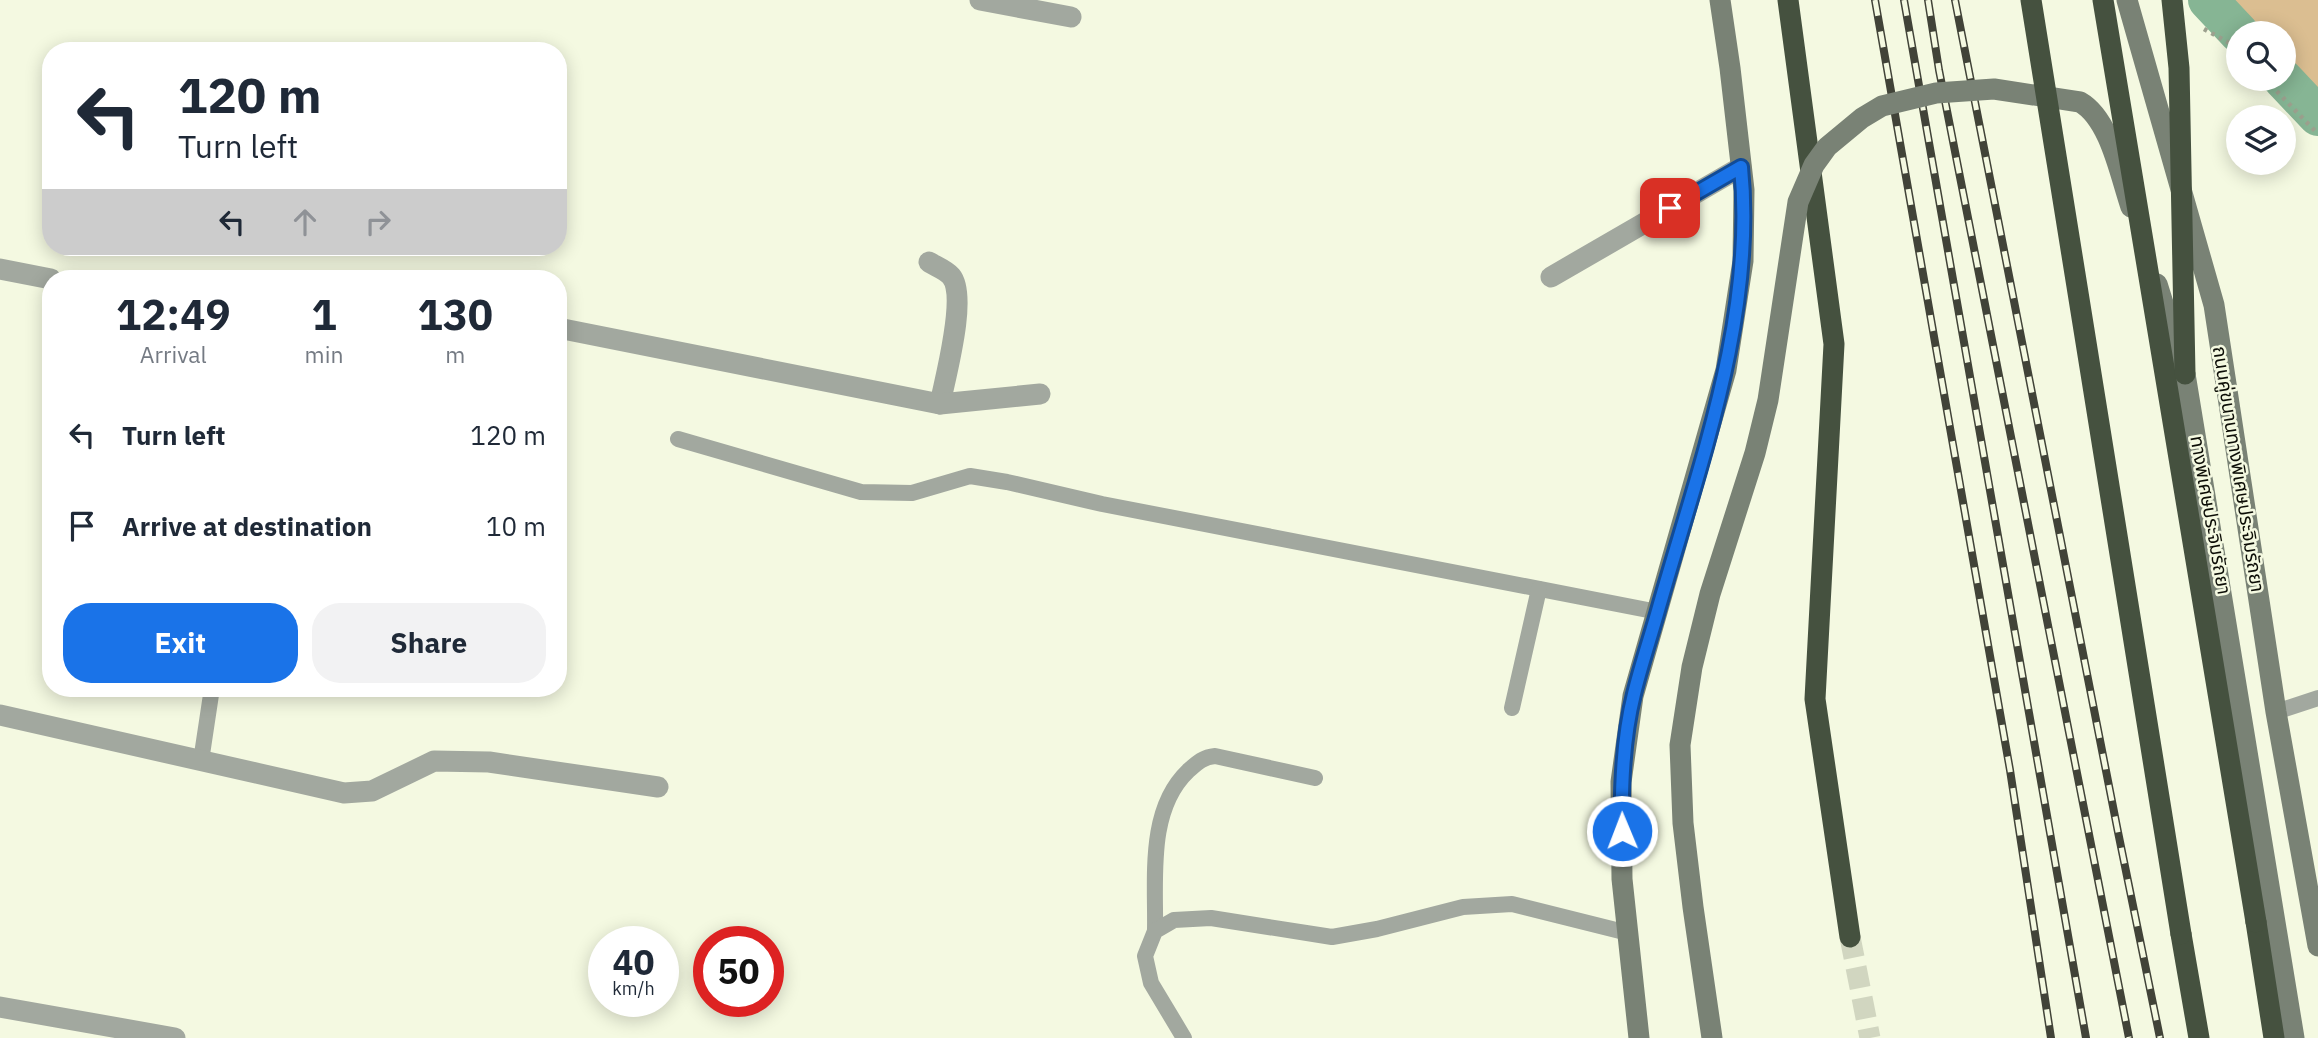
<!DOCTYPE html>
<meta charset="utf-8">
<style>
:root{--surface:#fff;--page:#f2f2f3;--text:#1f2937;--muted:#747a83;--accent:#1a73e8}
body{margin:0;font-family:"IBM Plex Sans","Noto Sans Thai",sans-serif;background:var(--page);color:var(--text);height:100vh;display:flex;flex-direction:column;font-size:26px;white-space:nowrap}
*{box-sizing:border-box;margin:0}
p{font-size:23px;color:var(--muted)}
.icon{flex:none;width:38px;height:38px;fill:none;stroke:currentColor;stroke-width:2;stroke-linecap:round;stroke-linejoin:round}
.map{position:relative;flex:1;overflow:hidden}
.side{position:absolute;left:42px;top:270px;width:525px;height:427px;display:flex;flex-direction:column;background:var(--surface);border-radius:28px;box-shadow:0 4px 18px #0003}
.side>*{flex:none}
.banner{position:absolute;left:42px;top:42px;width:525px;height:214px;border-radius:28px;box-shadow:0 4px 18px #0003;background:#fff;color:var(--text);overflow:hidden}
.fabs{position:absolute;left:2226px;top:21px;display:grid;gap:14px}
.fabs a{display:grid;place-items:center;width:70px;height:70px;border-radius:50%;background:var(--surface);box-shadow:0 4px 18px #0003;font-size:35px}
.speed{position:absolute;left:588px;top:926px;display:flex;gap:14px;font-size:35px;font-weight:700;text-align:center}
.speed>*{display:grid;place-content:center;width:91px;height:91px;border-radius:50%;background:var(--surface);box-shadow:0 4px 18px #0003;line-height:1}
.speed small{font-size:18px;font-weight:400}
.speed .limit{border:10px solid #d22;background:#fff;color:#111}
.pin{position:absolute;display:grid;place-items:center;width:60px;height:60px;color:#fff;margin:-30px;border-radius:14px;box-shadow:0 4px 10px #0006}
.me{position:absolute;width:77px;margin:-38px;rotate:359deg;stroke-linejoin:round;filter:drop-shadow(0 0 5px #0008)}
.turn{display:flex;align-items:center;gap:24px;height:147px;padding:0 21px;font-size:32px}
.turn .icon{width:91px;height:91px;stroke-width:2.5}
.turn b{display:block;font-size:49px;line-height:60px}
.lanes{display:flex;align-items:center;height:66px;padding:0 21px;background:#0003;justify-content:center;gap:35px;direction:ltr}
.lanes .off{opacity:.35}
.eta{display:flex;justify-content:space-evenly;align-items:center;height:119px;text-align:center}
.eta b{font-size:42px;font-weight:700;line-height:49px}
.primary-button{display:flex;gap:14px;margin-top:auto;padding:14px 21px}
.primary-button a{flex:1;height:80px;border-radius:28px;background:var(--accent);color:#fff;font-size:28px;font-weight:700;line-height:80px;text-align:center}
.primary-button a+a{background:var(--page);color:var(--text)}
ul{padding:0;list-style:none}
li{display:flex;align-items:center;gap:21px;height:91px;padding:0 21px}
li div{flex:1}
li b{display:block;font-size:26px}
li em{font-style:normal}
.map>svg:first-child{display:block}
.forest{fill:#dbbe91}
.lines{fill:none;stroke-linecap:round;stroke-linejoin:round}
.canal{stroke:#86b594;stroke-width:40}
.motorway-tunnel{stroke:#d1d6c0;stroke-width:21;stroke-dasharray:21 10;stroke-linecap:butt}
.path{stroke:#9ca08e;stroke-width:4.5;stroke-dasharray:3.5 5;stroke-linecap:butt}
.service{stroke:#a2a89f;stroke-width:16}
.minor{stroke:#a2a89f;stroke-width:21}
.secondary{stroke:#798275;stroke-width:21}
.motorway{stroke:#45513f;stroke-width:21}
.rail-casing{stroke:#414338;stroke-width:8}
.rail{stroke:#f4f9e1;stroke-width:5;stroke-dasharray:16;stroke-linecap:butt}
.secondary-bridge{stroke:#798275;stroke-width:21}
.motorway-bridge{stroke:#45513f;stroke-width:21}
.route-casing{stroke:#114b97;stroke-width:18}
.route{stroke:#1a73e8;stroke-width:12}
.labels{text-anchor:middle;stroke-width:5;stroke-linejoin:round;paint-order:stroke}
.street-label{font-size:19px;fill:#0c0d06;stroke:#f4f9e1}
</style>
<div class="map">
<svg width="2318" height="1038" viewBox="0 0 2318 1038">
<rect width="100%" height="100%" fill="#f4f9e1"/>
<path class="forest" d="M 2226,0 L 2318,0 L 2318,92 L 2284,57 L 2284,33 L 2260,33 Z"/>
<g class="lines">
<g class="canal">
<path d="M 2208,0 L 2239,33"/>
<path d="M 2283,79 L 2318,116"/>
</g>
<path class="motorway-tunnel" d="M 1850,937 L 1870,1038"/>
<g class="path">
<path d="M 2204,29 L 2233,45 L 2238,51"/>
<path d="M 2265,79 L 2318,134"/>
</g>
<g class="service">
<path d="M 678,439 L 861,492 L 912,493 L 970,476 L 1007,482 L 1102,504 L 1658,612"/>
<path d="M 1512,708 L 1539,589"/>
<path d="M 2276,712 L 2318,698"/>
<path d="M 201,761 L 212,688"/>
<path d="M 1155,931 C 1156,879 1147,810 1188,771 C 1197,763 1203,757 1215,756 L 1315,778"/>
<path d="M 1184,1038 L 1151,983 L 1145,956 L 1155,931 L 1174,920 L 1211,918 L 1332,937 L 1377,929 L 1463,907 L 1512,904 L 1628,933"/>
</g>
<g class="minor">
<path d="M 980,0 L 1071,17"/>
<path d="M 929,262 C 935,266 946,270 951,276 C 968,296 945,378 940,404"/>
<path d="M 0,269 L 51,279"/>
<path d="M 1551,277 L 1741,167"/>
<path d="M 558,328 L 940,404 L 1040,394"/>
<path d="M 0,715 L 344,793 L 372,791 L 434,761 L 489,762 L 658,787"/>
<path d="M 0,1007 L 175,1038"/>
</g>
<g class="secondary">
<path d="M 2127,0 L 2214,305 L 2276,712 L 2318,946"/>
<path d="M 2185,374 L 2294,1038"/>
<path d="M 1639,1038 L 1622,879 L 1621,782 L 1633,696 L 1726,370 L 1743,261 L 1744,190 L 1730,68 L 1720,0"/>
</g>
<g class="motorway">
<path d="M 1788,0 L 1834,344 L 1815,699 L 1850,937"/>
<path d="M 2256,922 L 2274,1038"/>
<path d="M 2181,934 L 2199,1038"/>
</g>
<g class="rail-casing">
<g id="rail">
<path d="M 1875,0 L 2010,770 L 2051,1038"/>
<path d="M 1904,0 L 2086,1038"/>
<path d="M 1928,0 L 1939,70 L 2129,1038"/>
<path d="M 1955,0 L 2118,832 L 2160,1038"/>
</g>
</g>
<use href="#rail" class="rail"/>
<g class="secondary-bridge">
<path d="M 2157,284 L 2182,364"/>
<path d="M 1712,1038 L 1693,907 L 1683,823 L 1680,745 L 1692,667 L 1710,594 L 1755,453 L 1768,400 L 1798,202 L 1814,165 L 1827,147 L 1862,118 L 1882,106 L 1936,93 L 1994,89 L 2080,102 C 2110,119 2120,175 2131,207"/>
</g>
<g class="motorway-bridge">
<path d="M 2031,0 L 2181,934"/>
<path d="M 2103,0 L 2256,922"/>
<path d="M 2172,0 L 2179,68 L 2185,374"/>
</g>
</g>
<g class="lines">
<g class="route-casing">
<path id="route" d="M 1622,831 C 1621,786 1623,738 1634,694 C 1641,665 1651,636 1659,607 C 1699,466 1756,315 1741,167 L 1670,208"/>
</g>
<use href="#route" class="route"/>
</g>
<g class="labels">
<g class="street-label">
<text transform="translate(2239 469) rotate(81)" y="7">ถนนคู่ขนานทางพิเศษประจิมรัถยา</text>
<text transform="translate(2211 515) rotate(80)" y="7">ทางพิเศษประจิมรัถยา</text>
</g>
</g>
</svg>
<div class="fabs">
<a><svg class="icon" aria-label="search" viewBox="0 0 24 24"><circle cx="10" cy="10" r="6"/><path d="M15 15l6 6"/></svg></a>
<a><svg class="icon" aria-label="layers" viewBox="0 0 24 24"><path d="M12 4l9 5-9 5-9-5zM3 14l9 5 9-5"/></svg></a>
</div>
<div class="speed"><div>40<small>km/h</small></div><div class="limit">50</div></div>
<div class="pin" style="left:1670px;top:208px;background:#d93025"><svg class="icon" aria-label="arrive" viewBox="0 0 24 24"><path d="M6 21V4h12l-3 4 3 4H6"/></svg></div>
<svg class="me" style="left:1622px;top:831px" viewBox="-20 -20 40 40"><circle r="17" fill="#1a73e8" stroke="#fff" stroke-width="3"/><path d="M0-11L8 9 0 5-8 9z" fill="#fff"/></svg>
<div class="banner">
<div class="turn"><svg class="icon" aria-label="left" viewBox="0 0 24 24"><path d="M17 20v-9H6M10 6l-5 5 5 5"/></svg><div><b>120 m</b>Turn left</div></div>
<div class="lanes"><svg class="icon" aria-label="left" viewBox="0 0 24 24"><path d="M17 20v-9H6M10 6l-5 5 5 5"/></svg><svg class="icon off" aria-label="ahead" viewBox="0 0 24 24"><path d="M12 20V5M6 11l6-6 6 6"/></svg><svg class="icon off" aria-label="right" viewBox="0 0 24 24"><path d="M7 20v-9h11M14 6l5 5-5 5"/></svg></div>
</div>
<section class="side">
<div class="eta">
<div><b>12:49</b><p>Arrival</p></div>
<div><b>1</b><p>min</p></div>
<div><b>130</b><p>m</p></div>
</div>
<ul>
<li><svg class="icon" aria-label="left" viewBox="0 0 24 24"><path d="M17 20v-9H6M10 6l-5 5 5 5"/></svg><div><b>Turn left</b></div><em>120 m</em></li>
<li><svg class="icon" aria-label="arrive" viewBox="0 0 24 24"><path d="M6 21V4h12l-3 4 3 4H6"/></svg><div><b>Arrive at destination</b></div><em>10 m</em></li>
</ul>
<div class="primary-button"><a>Exit</a><a>Share</a></div>
</section>
</div>
